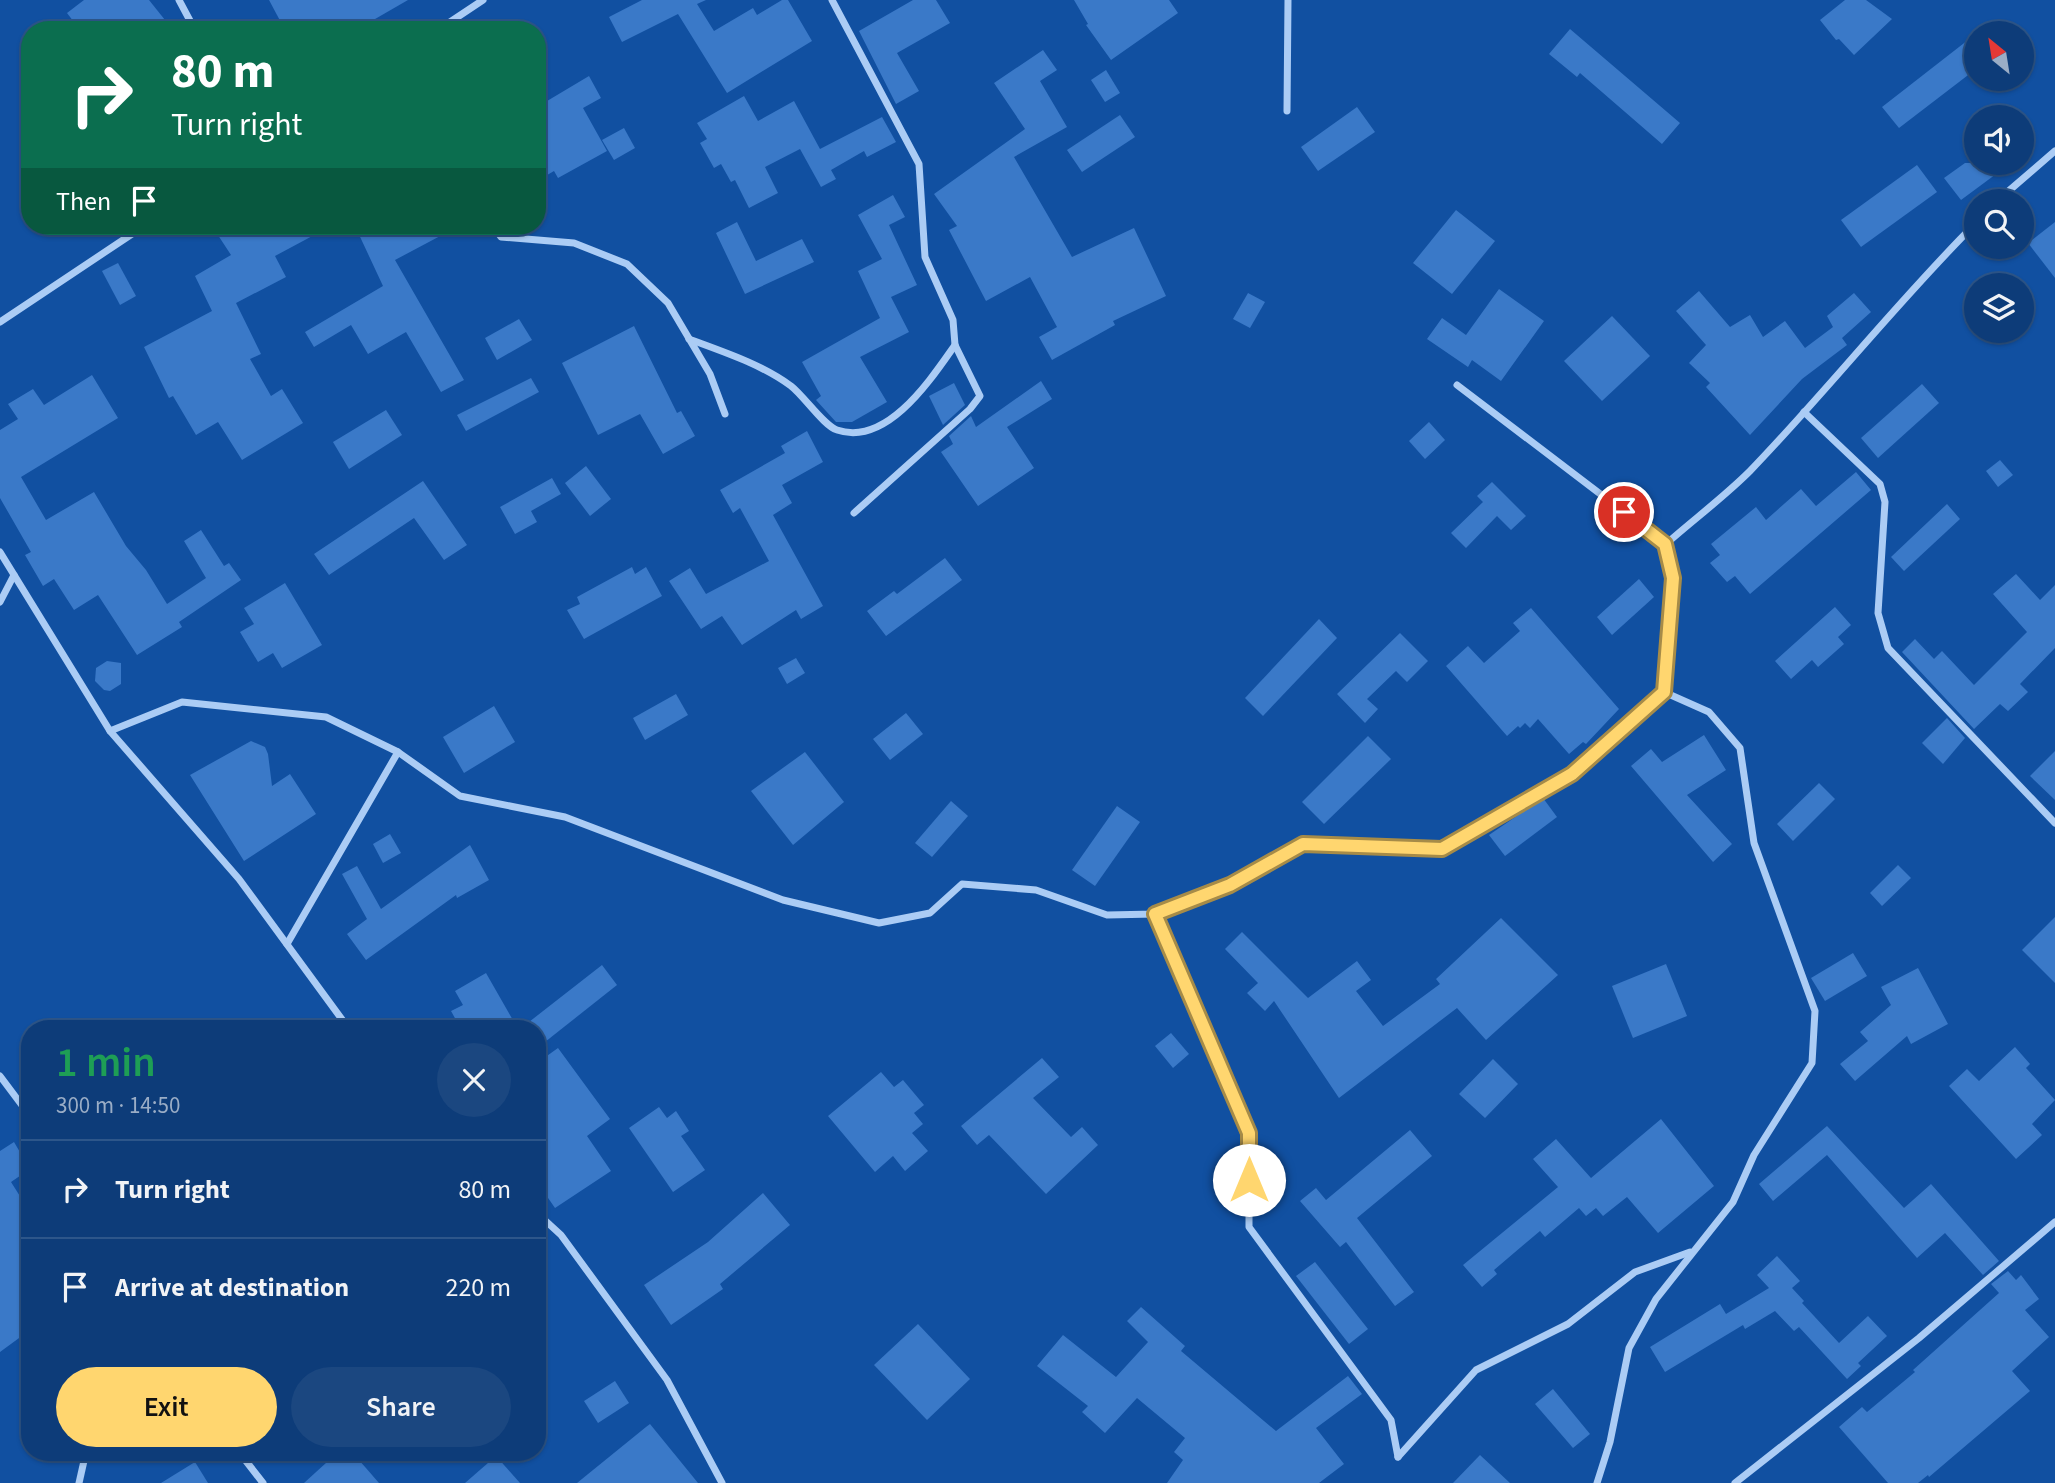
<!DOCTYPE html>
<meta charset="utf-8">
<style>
:root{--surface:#0d3c79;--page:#1b4780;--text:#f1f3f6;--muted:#9aadc6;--line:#2d568a;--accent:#ffd66f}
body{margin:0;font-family:"Source Sans 3",sans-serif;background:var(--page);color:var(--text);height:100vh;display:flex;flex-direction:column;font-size:26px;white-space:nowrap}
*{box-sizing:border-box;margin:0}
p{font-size:23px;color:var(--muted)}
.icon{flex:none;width:38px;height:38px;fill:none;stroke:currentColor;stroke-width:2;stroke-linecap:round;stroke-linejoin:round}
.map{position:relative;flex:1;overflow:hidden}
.side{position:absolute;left:21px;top:1020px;width:525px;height:441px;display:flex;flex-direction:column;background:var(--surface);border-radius:28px;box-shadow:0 2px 5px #0004,0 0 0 2px var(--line)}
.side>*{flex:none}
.top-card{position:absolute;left:21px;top:21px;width:525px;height:214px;border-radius:28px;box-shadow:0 2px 5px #0004,0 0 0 2px var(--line);background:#0b6e4f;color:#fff;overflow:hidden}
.needle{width:46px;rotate:330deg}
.controls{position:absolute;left:1964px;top:21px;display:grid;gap:14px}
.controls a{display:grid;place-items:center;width:70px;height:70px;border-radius:50%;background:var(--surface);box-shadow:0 2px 5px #0004,0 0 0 2px var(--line);font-size:35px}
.pin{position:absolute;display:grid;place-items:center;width:60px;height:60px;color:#fff;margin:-30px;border:4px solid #fff;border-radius:50%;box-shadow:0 2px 7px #0007}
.me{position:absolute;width:77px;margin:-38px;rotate:0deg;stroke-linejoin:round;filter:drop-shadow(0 0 5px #0008)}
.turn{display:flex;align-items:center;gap:24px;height:147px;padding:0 35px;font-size:32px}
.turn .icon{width:91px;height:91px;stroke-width:2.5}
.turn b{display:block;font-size:49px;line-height:60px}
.then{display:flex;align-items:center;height:66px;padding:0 35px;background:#0003;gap:14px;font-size:26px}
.round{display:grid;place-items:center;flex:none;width:74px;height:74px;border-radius:37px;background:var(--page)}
.headline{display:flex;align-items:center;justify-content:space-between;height:119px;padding:0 35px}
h1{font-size:42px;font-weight:600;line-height:52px;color:#1e9e55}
.action{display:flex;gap:14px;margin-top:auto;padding:14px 35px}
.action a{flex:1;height:80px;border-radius:42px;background:var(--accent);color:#111;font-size:28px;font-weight:600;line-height:80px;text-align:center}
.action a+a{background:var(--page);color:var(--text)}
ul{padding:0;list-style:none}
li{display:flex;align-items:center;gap:21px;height:98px;padding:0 35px;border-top:2px solid var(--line)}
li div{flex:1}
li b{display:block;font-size:26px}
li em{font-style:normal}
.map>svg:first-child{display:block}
.building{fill:#3a79c8}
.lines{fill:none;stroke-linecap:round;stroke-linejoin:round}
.minor{stroke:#abccf5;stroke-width:7}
.route-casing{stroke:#a68b48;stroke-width:18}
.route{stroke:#ffd66f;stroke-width:12}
</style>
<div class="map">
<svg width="2055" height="1483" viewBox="0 0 2055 1483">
<rect width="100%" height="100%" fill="#1150a1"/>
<g class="building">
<path d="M 84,0 L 149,0 L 173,30 L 80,30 L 67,13 Z"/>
<path d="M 269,0 L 408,0 L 356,30 L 285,30 Z"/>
<path d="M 642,0 L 706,0 L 697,4 L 714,31 L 753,8 L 757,15 L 782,0 L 788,0 L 812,41 L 727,93 L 678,14 L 622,42 L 609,17 Z"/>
<path d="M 913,0 L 936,0 L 950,23 L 897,53 L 919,91 L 896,104 L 859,31 Z"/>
<path d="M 1074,0 L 1169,0 L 1178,13 L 1111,60 L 1086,25 L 1088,24 Z"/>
<path d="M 1845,0 L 1866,0 L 1892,19 L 1854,55 L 1839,39 L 1836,40 L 1820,20 Z"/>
<path d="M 1570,29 L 1680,123 L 1662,144 L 1580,73 L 1577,77 L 1549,54 Z"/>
<path d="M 1968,40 L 1976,51 L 1976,69 L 1899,128 L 1882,107 Z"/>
<path d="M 1043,50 L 1057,70 L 1040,81 L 1067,127 L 1014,157 L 1072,257 L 1134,228 L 1166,296 L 1113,321 L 1115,325 L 1052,360 L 1039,337 L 1057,327 L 1030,277 L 986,301 L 949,230 L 957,226 L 934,194 L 1025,129 L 994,83 Z"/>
<path d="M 1106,70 L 1120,93 L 1105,102 L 1091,80 Z"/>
<path d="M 589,76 L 601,98 L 583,108 L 607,151 L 558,178 L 554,171 L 537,181 L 537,107 Z"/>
<path d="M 744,96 L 758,121 L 794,101 L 820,149 L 882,117 L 896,142 L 867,157 L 864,151 L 831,170 L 836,179 L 821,187 L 800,149 L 765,167 L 778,193 L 749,208 L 735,180 L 731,182 L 721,164 L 714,168 L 700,143 L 707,139 L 697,123 Z"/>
<path d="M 1357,107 L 1375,132 L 1318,171 L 1301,147 Z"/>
<path d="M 1120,115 L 1135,137 L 1082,172 L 1067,150 Z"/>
<path d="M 624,128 L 635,148 L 614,160 L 602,140 Z"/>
<path d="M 1965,163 L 2011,163 L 1961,200 L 1944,178 Z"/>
<path d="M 1917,165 L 1937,192 L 1861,247 L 1841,220 Z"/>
<path d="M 893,195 L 905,217 L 889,225 L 917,285 L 891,297 L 909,332 L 860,357 L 887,402 L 852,422 L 836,422 L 816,400 L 821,396 L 802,362 L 880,318 L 858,271 L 882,259 L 858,215 Z"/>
<path d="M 1456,210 L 1495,241 L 1452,294 L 1413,263 Z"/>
<path d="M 737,222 L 756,261 L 802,239 L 814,262 L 745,294 L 716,233 Z"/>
<path d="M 2055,222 L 2055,278 L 2028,243 Z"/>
<path d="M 212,226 L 331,226 L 275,256 L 286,277 L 236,303 L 261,354 L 250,359 L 271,396 L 282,389 L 303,423 L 242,460 L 218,422 L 196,435 L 173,396 L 169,398 L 144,347 L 212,311 L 195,276 L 231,255 Z"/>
<path d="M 355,226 L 459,226 L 395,260 L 464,380 L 441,392 L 406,332 L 368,354 L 351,325 L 314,347 L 305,332 L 383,286 Z"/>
<path d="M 118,263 L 136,296 L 120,305 L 102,271 Z"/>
<path d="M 1499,289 L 1544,321 L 1501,381 L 1472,360 L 1468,367 L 1427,339 L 1442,318 L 1466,335 Z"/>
<path d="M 1699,291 L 1730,327 L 1750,315 L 1763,337 L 1785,321 L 1805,348 L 1833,327 L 1827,316 L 1854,293 L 1871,312 L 1842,338 L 1847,345 L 1802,379 L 1750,435 L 1706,387 L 1710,383 L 1689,363 L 1706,345 L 1676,311 Z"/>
<path d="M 1248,293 L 1265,302 L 1250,328 L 1233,319 Z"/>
<path d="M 1612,316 L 1650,356 L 1602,401 L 1564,361 Z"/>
<path d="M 519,319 L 532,340 L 497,360 L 485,338 Z"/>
<path d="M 634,326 L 677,413 L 681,411 L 695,436 L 663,454 L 640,414 L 598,435 L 562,363 Z"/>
<path d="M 92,375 L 118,418 L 21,477 L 46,520 L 94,492 L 126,546 L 146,570 L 167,604 L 206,578 L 184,541 L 201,530 L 224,566 L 229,563 L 241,580 L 179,622 L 182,627 L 137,655 L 98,595 L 74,610 L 54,579 L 43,586 L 25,555 L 31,552 L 0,498 L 0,430 L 18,419 L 8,404 L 33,389 L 44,405 Z"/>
<path d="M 531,378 L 539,392 L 466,431 L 457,415 Z"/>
<path d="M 1041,381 L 1052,399 L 1007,427 L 1034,468 L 978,506 L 941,452 L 953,444 L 949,436 L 971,416 L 976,427 Z"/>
<path d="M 954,383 L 965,405 L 943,425 L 929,396 Z"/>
<path d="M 1922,384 L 1939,403 L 1878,458 L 1861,438 Z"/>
<path d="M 386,410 L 402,435 L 349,469 L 333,442 Z"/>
<path d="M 1429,422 L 1445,440 L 1425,459 L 1409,441 Z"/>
<path d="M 807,431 L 823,462 L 782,485 L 792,503 L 773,515 L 823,606 L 801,619 L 796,610 L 742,645 L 722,616 L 701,629 L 669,581 L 690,568 L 706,594 L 769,561 L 740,508 L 733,513 L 720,490 L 785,453 L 781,446 Z"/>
<path d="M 2000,460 L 2013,475 L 1998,487 L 1986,471 Z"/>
<path d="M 586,466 L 611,499 L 590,516 L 565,483 Z"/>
<path d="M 1856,472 L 1871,490 L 1750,594 L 1735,576 L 1727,582 L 1710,563 L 1720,555 L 1711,544 L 1756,507 L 1766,520 L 1801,489 L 1816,506 Z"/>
<path d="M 552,478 L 561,494 L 531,511 L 537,522 L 515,534 L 500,507 Z"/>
<path d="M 423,481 L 467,545 L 444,560 L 414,518 L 329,575 L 314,554 Z"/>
<path d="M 1492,482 L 1526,516 L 1511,530 L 1497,516 L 1466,548 L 1451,533 L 1483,502 L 1477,496 Z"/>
<path d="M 1947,504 L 1960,519 L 1904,571 L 1891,557 Z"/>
<path d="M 945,558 L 962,580 L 886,636 L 867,611 L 894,591 L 897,594 Z"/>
<path d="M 632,567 L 635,574 L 646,567 L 662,596 L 584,639 L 567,610 L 580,604 L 577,597 Z"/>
<path d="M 2016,574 L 2040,600 L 2055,585 L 2055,648 L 2020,684 L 2028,692 L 2008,711 L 2000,704 L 1974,729 L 1902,652 L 1915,639 L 1934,659 L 1942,651 L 1974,685 L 2027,632 L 1993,594 Z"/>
<path d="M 1639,579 L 1654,597 L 1612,635 L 1597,617 Z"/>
<path d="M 285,583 L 322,645 L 282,668 L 273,653 L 258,662 L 240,632 L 254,624 L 244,608 Z"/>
<path d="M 1835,607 L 1851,625 L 1838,637 L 1844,644 L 1818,667 L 1812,660 L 1791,679 L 1775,661 Z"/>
<path d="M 1531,608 L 1619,709 L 1586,744 L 1583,742 L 1569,754 L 1538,719 L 1530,728 L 1525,723 L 1520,728 L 1518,726 L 1507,736 L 1446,666 L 1468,646 L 1484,663 L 1520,631 L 1513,623 Z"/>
<path d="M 1319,619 L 1337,638 L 1263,716 L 1245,698 Z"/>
<path d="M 1400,633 L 1428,661 L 1407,682 L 1396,671 L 1367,699 L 1378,709 L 1365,723 L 1337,694 Z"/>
<path d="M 796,658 L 805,673 L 787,684 L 778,668 Z"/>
<path d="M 107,661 L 121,663 L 121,684 L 110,691 L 104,690 L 95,681 L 96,668 Z"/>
<path d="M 676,694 L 688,715 L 645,740 L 633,718 Z"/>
<path d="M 494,706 L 515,742 L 464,773 L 443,737 Z"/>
<path d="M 906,713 L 923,734 L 890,760 L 873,739 Z"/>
<path d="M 1947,718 L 1965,738 L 1943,764 L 1922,743 Z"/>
<path d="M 1704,735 L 1726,770 L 1687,795 L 1732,844 L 1713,862 L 1631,766 L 1651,749 L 1662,762 Z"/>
<path d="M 1368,736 L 1391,759 L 1324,824 L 1302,802 Z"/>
<path d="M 251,741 L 265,747 L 268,754 L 272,786 L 290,774 L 316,814 L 244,861 L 190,775 Z"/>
<path d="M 2055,751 L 2055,800 L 2030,776 Z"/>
<path d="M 805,752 L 844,802 L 793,845 L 751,791 Z"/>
<path d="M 1819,783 L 1835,799 L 1793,841 L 1777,824 Z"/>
<path d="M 1543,798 L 1557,817 L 1505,856 L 1489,835 Z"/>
<path d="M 951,801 L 968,816 L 932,857 L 915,843 Z"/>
<path d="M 1117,806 L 1140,822 L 1095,886 L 1072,870 Z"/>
<path d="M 390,834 L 401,853 L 383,863 L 373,844 Z"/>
<path d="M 470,845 L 489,880 L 457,898 L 456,895 L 366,960 L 347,934 L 367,919 L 342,874 L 357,866 L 381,909 Z"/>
<path d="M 1898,865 L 1911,878 L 1882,906 L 1870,893 Z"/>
<path d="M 2055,917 L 2055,983 L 2022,950 Z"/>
<path d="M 1501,918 L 1558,975 L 1486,1040 L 1457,1008 L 1339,1098 L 1274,1001 L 1265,1011 L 1247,993 L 1258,983 L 1225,949 L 1242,932 L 1308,998 L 1357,961 L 1371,980 L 1356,991 L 1383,1026 L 1440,984 L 1436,979 Z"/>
<path d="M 1853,953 L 1867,976 L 1825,1001 L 1811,978 Z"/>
<path d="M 1666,964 L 1687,1016 L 1633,1038 L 1612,986 Z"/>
<path d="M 602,965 L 617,985 L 545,1042 L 529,1022 Z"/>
<path d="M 1918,968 L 1948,1024 L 1911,1044 L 1907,1036 L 1855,1081 L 1840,1064 L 1868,1041 L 1860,1032 L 1891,1005 L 1881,987 Z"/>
<path d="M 486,973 L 518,1029 L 461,1029 L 451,1011 L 463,1005 L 455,991 Z"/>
<path d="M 1171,1033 L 1189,1054 L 1173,1068 L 1155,1046 Z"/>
<path d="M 2015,1047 L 2030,1064 L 2026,1068 L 2055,1100 L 2032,1124 L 2042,1135 L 2016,1159 L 1949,1086 L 1967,1069 L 1979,1081 Z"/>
<path d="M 558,1048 L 610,1119 L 587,1136 L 611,1171 L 555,1208 L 537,1182 L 537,1063 Z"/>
<path d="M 1042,1058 L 1059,1077 L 1033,1098 L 1071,1137 L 1082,1127 L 1098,1145 L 1046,1194 L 989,1135 L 977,1145 L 961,1126 Z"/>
<path d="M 1493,1059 L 1518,1084 L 1485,1118 L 1459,1094 Z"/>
<path d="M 881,1072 L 894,1087 L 903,1080 L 924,1105 L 914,1113 L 923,1124 L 912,1133 L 928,1151 L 905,1171 L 893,1156 L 875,1172 L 828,1116 Z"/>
<path d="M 659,1107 L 667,1118 L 676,1111 L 689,1131 L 681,1136 L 705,1170 L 673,1192 L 629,1128 Z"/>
<path d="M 1661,1119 L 1714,1186 L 1658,1233 L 1627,1197 L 1603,1216 L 1596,1208 L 1586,1216 L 1579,1208 L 1545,1237 L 1540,1231 L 1494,1270 L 1497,1274 L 1482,1287 L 1463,1265 L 1558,1187 L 1533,1159 L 1556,1139 L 1591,1178 Z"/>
<path d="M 1827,1126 L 1904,1208 L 1931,1184 L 1999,1261 L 1983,1275 L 1945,1233 L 1917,1258 L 1827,1155 L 1773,1201 L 1759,1184 Z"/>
<path d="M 1410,1130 L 1432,1156 L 1357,1218 L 1414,1292 L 1395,1306 L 1346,1242 L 1340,1247 L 1300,1201 L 1316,1188 L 1326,1200 Z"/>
<path d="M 14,1142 L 30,1169 L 11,1182 L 30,1212 L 30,1330 L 0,1352 L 0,1151 Z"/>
<path d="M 763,1193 L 790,1225 L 720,1284 L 723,1289 L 671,1325 L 644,1285 L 708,1242 Z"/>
<path d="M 1777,1256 L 1800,1281 L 1792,1288 L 1804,1301 L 1802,1303 L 1839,1343 L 1868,1316 L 1887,1336 L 1858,1363 L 1861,1366 L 1847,1379 L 1799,1327 L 1794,1331 L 1775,1311 L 1745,1329 L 1743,1325 L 1665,1372 L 1650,1347 L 1720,1304 L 1726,1314 L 1769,1288 L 1757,1275 Z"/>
<path d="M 1315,1262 L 1368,1329 L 1349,1344 L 1296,1276 Z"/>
<path d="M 2008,1271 L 2016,1280 L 2021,1275 L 2039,1299 L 2025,1310 L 2049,1337 L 2012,1371 L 2030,1391 L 1929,1477 L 1928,1475 L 1918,1483 L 1888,1483 L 1839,1427 L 1862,1407 L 1867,1412 L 1915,1372 L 1913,1370 L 1999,1293 L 1991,1284 Z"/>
<path d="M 1141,1307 L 1185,1346 L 1181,1351 L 1276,1431 L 1348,1376 L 1362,1394 L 1316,1428 L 1344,1464 L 1319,1483 L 1167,1483 L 1183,1460 L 1174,1452 L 1185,1438 L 1137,1398 L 1105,1433 L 1082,1412 L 1088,1406 L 1037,1366 L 1063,1335 L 1116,1377 L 1148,1342 L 1127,1321 Z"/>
<path d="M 918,1324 L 970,1379 L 927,1420 L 874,1365 Z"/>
<path d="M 615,1381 L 629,1403 L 598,1423 L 584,1401 Z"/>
<path d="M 1553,1389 L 1590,1434 L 1573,1448 L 1535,1404 Z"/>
<path d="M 650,1424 L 698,1483 L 577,1483 L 646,1427 Z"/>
<path d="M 338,1452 L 352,1452 L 379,1483 L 304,1483 Z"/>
<path d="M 1480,1455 L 1510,1483 L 1453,1483 Z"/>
<path d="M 496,1456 L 520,1483 L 465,1483 Z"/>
<path d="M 195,1462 L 208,1483 L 161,1483 Z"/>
</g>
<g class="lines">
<g class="minor">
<path d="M 179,0 L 195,30"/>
<path d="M 832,0 L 919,164 L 925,257 L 953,320 L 955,345 L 980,396 L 970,409 L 854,513"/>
<path d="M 438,30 L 483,0"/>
<path d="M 1287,111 L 1288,0"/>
<path d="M 1997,201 L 2055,151"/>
<path d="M 493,226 L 501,237 L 574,243 L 627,264 L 668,303 L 710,374 L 725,414"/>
<path d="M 0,322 L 144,226"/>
<path d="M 689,339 C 724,352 761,364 791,386 C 804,396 824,426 837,430 C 887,447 931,379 955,345"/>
<path d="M 1804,412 L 1880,484 L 1885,502 L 1878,613 L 1888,648 L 2055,823"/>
<path d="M 1666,544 C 1693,520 1724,497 1750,471 C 1828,390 1897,302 1976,223"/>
<path d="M 0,552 L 110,731 L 239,879 L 349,1029"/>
<path d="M 0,602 L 14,575"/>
<path d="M 110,731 L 182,702 L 326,717 L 398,752 L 460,796 L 565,817 L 783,900 L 879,923 L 930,913 L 962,884 L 1036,890 L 1107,915 L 1155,914 L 1230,885 L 1302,844 L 1442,849 L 1572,774 L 1664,692 L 1673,578 L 1666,544 L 1457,385"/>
<path d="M 1155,914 L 1249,1133 L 1249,1227 L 1391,1420 L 1398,1457"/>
<path d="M 287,944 L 398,752"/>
<path d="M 0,1076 L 30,1116"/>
<path d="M 537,1213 L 561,1235 L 667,1380 L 722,1483"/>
<path d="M 243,1452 L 246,1461 L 263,1483"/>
<path d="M 1398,1457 L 1476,1370 L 1568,1324 L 1635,1272 L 1690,1252"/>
<path d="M 79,1483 L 86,1452"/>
<path d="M 1597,1483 L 1610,1442 L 1629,1348 L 1656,1299 L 1733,1202 L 1754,1155 L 1812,1063 L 1815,1011 L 1754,843 L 1740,748 L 1709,712 L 1664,692"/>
<path d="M 1735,1483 L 1919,1338 L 2055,1222"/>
</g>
</g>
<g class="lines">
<g class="route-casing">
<path id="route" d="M 1249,1180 L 1249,1133 L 1155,914 L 1230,885 L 1303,844 L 1442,849 L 1572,774 L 1664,692 L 1673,578 L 1665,544 L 1624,512"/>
</g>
<use href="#route" class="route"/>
</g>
</svg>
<div class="controls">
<a><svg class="needle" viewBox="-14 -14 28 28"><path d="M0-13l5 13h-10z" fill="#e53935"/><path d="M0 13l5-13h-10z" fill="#9aadc6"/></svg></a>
<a><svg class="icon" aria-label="sound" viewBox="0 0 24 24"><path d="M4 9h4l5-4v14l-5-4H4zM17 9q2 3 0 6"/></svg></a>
<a><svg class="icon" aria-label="search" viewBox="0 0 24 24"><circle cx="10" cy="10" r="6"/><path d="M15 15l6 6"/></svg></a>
<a><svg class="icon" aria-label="layers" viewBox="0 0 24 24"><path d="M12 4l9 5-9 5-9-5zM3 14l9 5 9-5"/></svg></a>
</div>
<div class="pin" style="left:1624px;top:512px;background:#d93025"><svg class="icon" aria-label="arrive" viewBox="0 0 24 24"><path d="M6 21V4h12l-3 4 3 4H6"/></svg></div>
<svg class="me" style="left:1249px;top:1180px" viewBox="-20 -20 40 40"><circle r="19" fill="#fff"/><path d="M0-13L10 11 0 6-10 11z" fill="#ffd66f"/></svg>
<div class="top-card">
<div class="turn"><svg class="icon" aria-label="right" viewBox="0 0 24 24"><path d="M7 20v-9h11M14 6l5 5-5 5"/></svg><div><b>80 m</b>Turn right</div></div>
<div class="then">Then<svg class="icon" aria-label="arrive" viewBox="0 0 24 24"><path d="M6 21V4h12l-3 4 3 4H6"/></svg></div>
</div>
<section class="side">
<div class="headline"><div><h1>1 min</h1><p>300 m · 14:50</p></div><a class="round"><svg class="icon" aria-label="close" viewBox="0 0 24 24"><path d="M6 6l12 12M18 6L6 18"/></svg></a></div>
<ul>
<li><svg class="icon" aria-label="right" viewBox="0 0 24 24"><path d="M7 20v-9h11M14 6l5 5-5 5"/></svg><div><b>Turn right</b></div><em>80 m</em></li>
<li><svg class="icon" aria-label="arrive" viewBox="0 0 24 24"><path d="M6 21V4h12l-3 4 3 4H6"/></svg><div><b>Arrive at destination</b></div><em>220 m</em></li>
</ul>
<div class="action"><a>Exit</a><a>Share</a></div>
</section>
</div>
